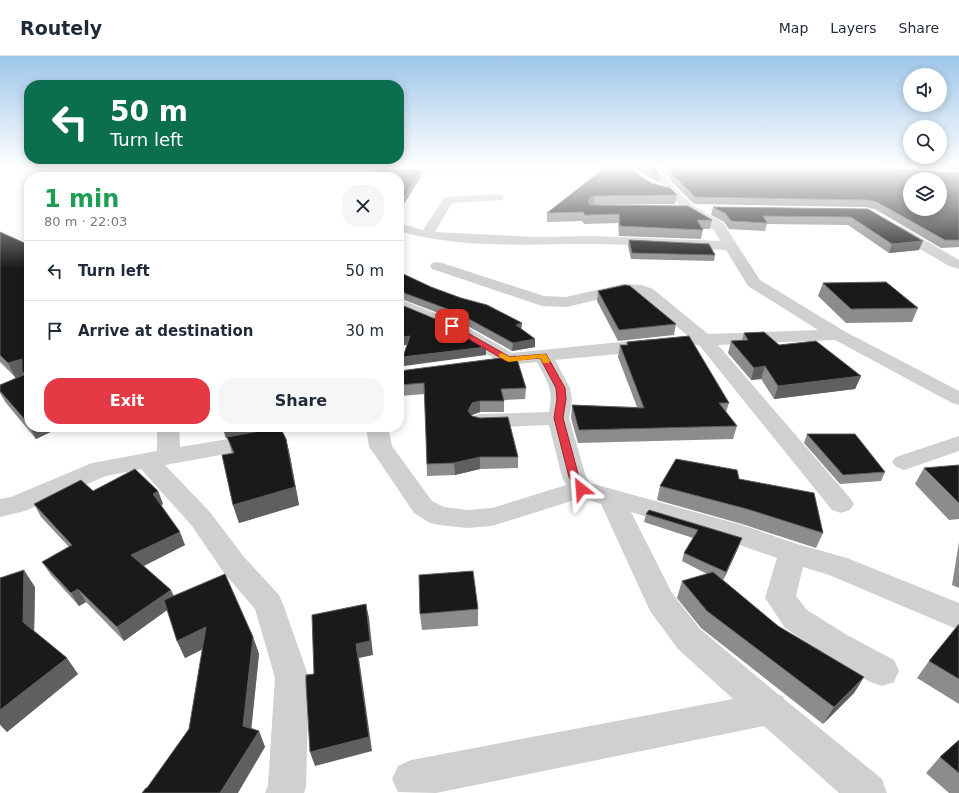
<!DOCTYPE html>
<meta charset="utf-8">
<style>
:root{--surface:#fff;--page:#f6f6f7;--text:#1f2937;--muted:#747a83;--line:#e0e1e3;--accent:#e63946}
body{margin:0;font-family:"DejaVu Sans",sans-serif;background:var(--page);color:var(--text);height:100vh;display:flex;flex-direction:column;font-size:15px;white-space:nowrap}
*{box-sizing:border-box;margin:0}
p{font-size:13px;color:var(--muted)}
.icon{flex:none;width:22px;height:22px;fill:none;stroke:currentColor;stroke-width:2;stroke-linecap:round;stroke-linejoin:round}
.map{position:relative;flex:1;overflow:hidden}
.drawer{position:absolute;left:24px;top:116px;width:380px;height:260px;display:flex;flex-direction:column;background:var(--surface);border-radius:16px;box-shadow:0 2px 10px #0003}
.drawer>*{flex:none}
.guide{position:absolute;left:24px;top:24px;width:380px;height:84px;border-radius:16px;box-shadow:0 2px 10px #0003;background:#0b6e4f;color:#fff;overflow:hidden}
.controls{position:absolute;left:903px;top:12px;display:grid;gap:8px}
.controls a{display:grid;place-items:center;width:44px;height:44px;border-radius:50%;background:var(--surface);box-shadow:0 2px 10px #0003;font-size:20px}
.pin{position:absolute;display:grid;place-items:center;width:34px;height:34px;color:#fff;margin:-17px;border-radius:8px;box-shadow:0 2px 6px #0006}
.me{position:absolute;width:44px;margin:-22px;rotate:332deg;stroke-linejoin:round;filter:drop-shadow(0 0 3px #0008)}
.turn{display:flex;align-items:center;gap:14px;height:84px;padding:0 20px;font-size:18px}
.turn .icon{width:52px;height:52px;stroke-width:2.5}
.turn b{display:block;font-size:28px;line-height:34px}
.round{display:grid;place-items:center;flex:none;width:42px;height:42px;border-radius:16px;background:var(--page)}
.summary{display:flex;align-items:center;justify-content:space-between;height:68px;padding:0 20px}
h1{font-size:24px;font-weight:600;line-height:30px;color:#1e9e55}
.action{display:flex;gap:8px;margin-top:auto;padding:8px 20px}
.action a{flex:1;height:46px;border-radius:16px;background:var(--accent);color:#fff;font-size:16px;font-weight:600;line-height:46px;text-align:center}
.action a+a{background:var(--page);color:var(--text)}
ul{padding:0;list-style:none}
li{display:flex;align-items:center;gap:12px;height:60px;padding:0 20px;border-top:1px solid var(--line)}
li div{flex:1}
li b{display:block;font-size:15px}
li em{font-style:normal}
header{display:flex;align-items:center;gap:24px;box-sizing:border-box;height:56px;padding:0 20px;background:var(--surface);border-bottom:1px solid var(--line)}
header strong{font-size:19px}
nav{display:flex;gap:22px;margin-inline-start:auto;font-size:14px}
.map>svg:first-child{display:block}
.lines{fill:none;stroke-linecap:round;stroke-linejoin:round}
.street{fill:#d0d0d0;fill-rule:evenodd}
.wall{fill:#8c8c8c}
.shaded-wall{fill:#5f5f5f}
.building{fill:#1a1a1a;stroke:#5f5f5f;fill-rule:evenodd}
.route{fill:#e63946;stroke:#96252e}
.slow{fill:#f59e0b}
</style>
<header>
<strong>Routely</strong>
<nav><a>Map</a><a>Layers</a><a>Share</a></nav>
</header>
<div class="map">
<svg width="959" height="737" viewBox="0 0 959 737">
<rect width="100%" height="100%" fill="#fff"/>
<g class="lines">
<g class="street">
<path d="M 365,110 L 375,110 L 371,121 L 361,121 Z"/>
<path d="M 528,110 L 564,110 L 565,112 L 560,115 L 424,119 L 419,116 L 424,113 Z"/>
<path d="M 653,110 L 663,110 L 664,116 L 677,135 L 694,150 L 723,167 L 760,224 L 844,275 L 959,335 L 959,349 L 952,347 L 835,284 L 718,289 L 850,442 L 854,448 L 850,454 L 841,457 L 832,454 L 699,289 L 688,288 L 685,284 L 688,280 L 639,239 L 623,238 L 566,251 L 542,250 L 432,213 L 430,210 L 432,207 L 437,206 L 442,207 L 544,240 L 566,241 L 623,228 L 642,229 L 653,233 L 708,278 L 818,274 L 748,230 L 726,194 C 681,192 635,188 589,188 C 527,188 459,193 399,175 L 399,167 L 423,174 L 444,142 L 448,141 L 498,138 L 502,140 L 504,142 L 502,144 L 452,147 L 435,176 L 538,181 L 591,180 L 721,185 L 713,173 L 686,156 L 669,139 L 654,116 Z"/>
<path d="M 896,169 L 901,170 L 959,204 L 959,213 L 949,210 L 891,176 L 889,173 L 891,170 Z"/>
<path d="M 399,243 L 458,266 L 512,297 L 650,283 L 657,285 L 659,289 L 657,293 L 650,295 L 555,304 L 570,332 L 572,343 L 569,362 L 586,421 L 590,427 L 742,469 L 797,488 L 847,502 L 959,547 L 959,574 L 829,519 L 803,511 L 796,540 L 807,554 L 847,579 L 894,604 L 899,615 L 894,626 L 882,630 L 870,626 L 825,599 L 785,572 L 765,542 L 777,502 L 734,487 L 631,456 L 672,537 L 700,573 L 779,639 L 783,640 L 784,643 L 882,723 L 887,737 L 839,737 L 764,670 L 436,737 L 398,736 L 392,723 L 398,710 L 411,704 L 733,643 L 678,593 L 650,555 L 601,448 L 581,442 L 492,470 L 467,472 L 439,469 L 430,467 L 414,457 L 373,396 L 369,391 L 366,371 L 388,371 L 392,390 L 432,445 L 444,451 L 467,454 L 492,452 L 566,429 L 562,421 L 549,369 L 480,372 L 472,370 L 469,365 L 472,360 L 480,358 L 549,356 C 554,332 547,326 537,306 L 509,309 L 502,307 L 446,274 L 399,254 Z"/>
<path d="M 157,371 L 179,371 L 180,391 L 259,378 L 267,380 L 270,385 L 267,390 L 259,392 L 165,409 L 210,456 L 244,501 L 279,539 L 283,548 L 309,622 L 306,731 L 304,737 L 265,737 L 268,729 L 275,622 L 255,553 L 224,517 L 192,470 L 141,413 L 106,420 L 25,455 L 0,461 L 0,443 L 11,441 L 92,407 L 157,395 Z"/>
<path d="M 959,380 L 959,395 L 904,414 L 896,411 L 892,406 L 896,401 Z"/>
</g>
</g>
<g class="wall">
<path d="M 607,110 L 651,127 L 677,139 L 675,148 L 594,149 L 591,149 L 712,164 L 710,173 L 702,173 L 703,174 L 701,183 L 619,180 L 618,167 L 584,168 L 582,165 L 547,166 L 547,157 Z"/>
<path d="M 631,110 L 654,110 L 660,120 L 659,127 Z"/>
<path d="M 664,110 L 845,110 L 959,117 L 959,191 L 941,192 L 875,153 L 865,151 L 694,148 L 672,126 Z"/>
<path d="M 887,110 L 959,110 L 959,114 Z"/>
<path d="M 713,151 L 868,153 L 919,194 L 889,197 L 848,169 L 767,168 L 765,175 L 729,173 L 724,166 L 711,159 Z"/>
<path d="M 0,176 L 29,189 L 29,371 L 61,371 L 36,383 L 6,347 L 0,337 L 0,329 L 16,322 L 0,306 Z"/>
<path d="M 629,184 L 715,199 L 714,205 L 631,203 L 628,190 Z"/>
<path d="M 399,216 L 521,273 L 535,283 L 535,291 L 512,295 L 459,265 L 399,242 Z"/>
<path d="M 823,227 L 918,252 L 912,266 L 846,267 L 818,240 Z"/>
<path d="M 598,235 L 676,268 L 674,279 L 618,285 L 597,245 Z"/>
<path d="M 744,277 L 779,289 L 861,320 L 855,333 L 774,343 L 761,323 L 751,324 L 728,297 L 731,285 L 742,284 Z"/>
<path d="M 627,286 L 729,347 L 726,356 L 737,370 L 733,383 L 578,387 L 571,362 L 572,349 L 637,351 L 618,301 L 620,289 L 626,289 Z"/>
<path d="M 399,315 L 526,332 L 525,343 L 504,344 L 504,356 L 480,356 L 472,359 L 471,360 L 518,401 L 518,412 L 480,413 L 455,419 L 427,420 L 425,338 L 399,340 Z"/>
<path d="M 222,371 L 280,371 L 286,383 L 290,400 L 299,449 L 239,467 L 233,449 L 232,398 L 228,382 L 226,382 Z"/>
<path d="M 807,378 L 885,416 L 881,425 L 840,428 L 804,387 Z"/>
<path d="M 959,409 L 959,463 L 949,464 L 915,428 L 924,412 Z"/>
<path d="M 739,423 L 823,477 L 816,492 L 742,468 L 657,444 L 660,430 Z"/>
<path d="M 93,435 L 158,435 L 163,448 L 161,449 L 185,489 L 143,510 L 173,540 L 253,581 L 259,598 L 251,672 L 259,675 L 265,691 L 147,732 L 189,673 L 203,593 L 185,602 L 177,585 L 167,554 L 124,585 L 86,546 L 79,550 L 51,519 L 42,506 L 69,491 L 41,461 L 34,448 Z"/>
<path d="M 649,454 L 739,490 L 723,524 L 778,570 L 864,621 L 854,637 L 823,668 L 701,572 L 677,542 L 682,525 L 707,518 L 682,505 L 684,497 L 693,482 L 644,466 L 646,458 Z"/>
<path d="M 959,486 L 959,532 L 952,529 Z"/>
<path d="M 0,522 L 35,531 L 34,575 L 78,618 L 7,676 L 0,669 Z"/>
<path d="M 478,553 L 478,570 L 422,574 L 420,558 Z"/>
<path d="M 959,568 L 959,648 L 917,622 L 929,605 Z"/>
<path d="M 959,684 L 959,737 L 949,737 L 926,717 L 940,701 Z"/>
</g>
<g class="shaded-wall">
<path d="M 421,114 L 422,119 L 399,156 L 399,150 Z"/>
<path d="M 595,140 L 594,149 L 590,150 L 588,145 L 590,141 Z"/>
<path d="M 923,185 L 919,194 L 889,197 L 892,188 Z"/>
<path d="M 522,267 L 521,276 L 516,269 Z"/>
<path d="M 410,280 L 411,288 L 399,290 L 399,282 Z"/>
<path d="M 535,283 L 535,291 L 512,295 L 513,287 Z"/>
<path d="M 486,291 L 486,299 L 404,310 L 403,301 Z"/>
<path d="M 22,303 L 22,316 L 25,320 L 16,323 L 8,307 Z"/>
<path d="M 765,310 L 761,323 L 751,324 L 754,312 Z"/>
<path d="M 861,320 L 855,333 L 774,343 L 778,330 Z"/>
<path d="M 480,345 L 480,356 L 472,359 L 468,366 L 468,355 L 472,347 Z"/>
<path d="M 30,371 L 61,371 L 36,383 Z"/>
<path d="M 223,371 L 266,371 L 267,376 L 226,382 Z"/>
<path d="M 286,383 L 290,400 L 299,449 L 239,467 L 233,449 Z"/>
<path d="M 480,401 L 480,413 L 455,419 L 454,407 Z"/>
<path d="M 158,435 L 163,448 L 159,451 L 153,438 Z"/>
<path d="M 180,476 L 185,489 L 138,513 L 131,499 Z"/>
<path d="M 742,482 L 739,490 L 723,525 L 726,516 Z"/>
<path d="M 24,514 L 35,531 L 34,583 L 23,566 Z"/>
<path d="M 78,533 L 86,546 L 79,550 L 71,537 Z"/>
<path d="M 171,534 L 177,547 L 124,585 L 117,571 Z"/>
<path d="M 366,548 L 369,562 L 373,599 L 359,602 L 372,695 L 315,710 L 310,696 L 356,588 Z"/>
<path d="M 206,571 L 213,588 L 185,602 L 177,585 Z"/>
<path d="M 253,581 L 259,598 L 250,686 L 243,670 Z"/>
<path d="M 67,602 L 78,618 L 7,676 L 0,668 L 0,654 Z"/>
<path d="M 864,621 L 854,637 L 823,668 L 834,651 Z"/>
<path d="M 259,675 L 265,691 L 238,737 L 220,737 Z"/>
</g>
<g class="building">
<path d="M 607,110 L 626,110 L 651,127 L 670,132 L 677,139 L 595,140 L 590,141 L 588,145 L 590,149 L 688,150 L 712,164 L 697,164 L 703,174 L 620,170 L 619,158 L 585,159 L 583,156 L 547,157 Z"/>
<path d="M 642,110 L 654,110 L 660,120 Z"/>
<path d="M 668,110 L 845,110 L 959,117 L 959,184 L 945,184 L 877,146 L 868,144 L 695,141 L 673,119 ZM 910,123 L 940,123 L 940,153 L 910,153 Z"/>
<path d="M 378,112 L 421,114 L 399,150 L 399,121 L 370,121 Z"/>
<path d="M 713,151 L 868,153 L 923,185 L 892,188 L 851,161 L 763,160 L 767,167 L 731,165 L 726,158 Z"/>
<path d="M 0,176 L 29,189 L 29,365 L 27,366 L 0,335 L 0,329 L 26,318 L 22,316 L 22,303 L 8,307 L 0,299 Z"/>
<path d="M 629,184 L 709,188 L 715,199 L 632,197 Z"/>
<path d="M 399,216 L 431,231 L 461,242 L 487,249 L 522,267 L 516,269 L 535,283 L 513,287 L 458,257 L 399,235 Z"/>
<path d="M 886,226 L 918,252 L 851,253 L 823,227 Z"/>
<path d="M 625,229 L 630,230 L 676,268 L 619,274 L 598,235 Z"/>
<path d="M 399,248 L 445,267 L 486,291 L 403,301 L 410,280 L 399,282 Z"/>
<path d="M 764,276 L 779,289 L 816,285 L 861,320 L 778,330 L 765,310 L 754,312 L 731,285 L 748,284 L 744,277 Z"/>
<path d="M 689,280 L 729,347 L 719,347 L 737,370 L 579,374 L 572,349 L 644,352 L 620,289 L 628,289 L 627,286 Z"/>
<path d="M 516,300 L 526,332 L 501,333 L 504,345 L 480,345 L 472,347 L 468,355 L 472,360 L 480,362 L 508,361 L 518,401 L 480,401 L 454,407 L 427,408 L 424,327 L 399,329 L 399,315 Z"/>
<path d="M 273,371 L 280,371 L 286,383 L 295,431 L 233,449 L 222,399 L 234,397 L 227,381 L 271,373 Z"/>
<path d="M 807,378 L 855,378 L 885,416 L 843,419 Z"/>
<path d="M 676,403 L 737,414 L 739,423 L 814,437 L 823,477 L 747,453 L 660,430 Z"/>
<path d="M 959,409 L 959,447 L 924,412 Z"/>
<path d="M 135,413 L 158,435 L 153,438 L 180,476 L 131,499 L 171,534 L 117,571 L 78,533 L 71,537 L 42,506 L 72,489 L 34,448 L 81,424 L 93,435 Z"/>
<path d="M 649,454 L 742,482 L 726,516 L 684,497 L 698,474 L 646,458 Z"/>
<path d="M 24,514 L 23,566 L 67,602 L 0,654 L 0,522 Z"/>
<path d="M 473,515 L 478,553 L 420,558 L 419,519 Z"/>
<path d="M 713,516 L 778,570 L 864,621 L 834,651 L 707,555 L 682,525 Z"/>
<path d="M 225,518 L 253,581 L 243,670 L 259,675 L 220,737 L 142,737 L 146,732 L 147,732 L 189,673 L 206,571 L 177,585 L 164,544 Z"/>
<path d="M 366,548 L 370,585 L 356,588 L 369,681 L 310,696 L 306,627 L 306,619 L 314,618 L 312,559 Z"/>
<path d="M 959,568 L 959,623 L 929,605 Z"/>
<path d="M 959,684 L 959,717 L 940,701 Z"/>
</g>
<linearGradient id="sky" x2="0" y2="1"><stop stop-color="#9ec6ea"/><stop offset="0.52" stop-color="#fff"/><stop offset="1" stop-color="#fff" stop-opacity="0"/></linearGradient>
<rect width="959" height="213" fill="url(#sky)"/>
<path class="route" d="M 452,268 L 510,301 L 546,298 L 565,332 L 566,343 L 563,362 L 579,421 L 586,433 L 585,435 L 578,435 L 569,421 L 554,362 L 557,343 L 556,332 L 540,302 L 506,305 L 450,272 L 449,270 Z"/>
<path class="slow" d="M 502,297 L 510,301 L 543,298 L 546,298 L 550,305 L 549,307 L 543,307 L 540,302 L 509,306 L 499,301 L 499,298 Z"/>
</svg>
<div class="controls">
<a><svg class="icon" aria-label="sound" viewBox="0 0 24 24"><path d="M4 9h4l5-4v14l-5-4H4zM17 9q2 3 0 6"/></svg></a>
<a><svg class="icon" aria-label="search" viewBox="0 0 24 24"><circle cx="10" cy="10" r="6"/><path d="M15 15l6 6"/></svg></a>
<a><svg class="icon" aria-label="layers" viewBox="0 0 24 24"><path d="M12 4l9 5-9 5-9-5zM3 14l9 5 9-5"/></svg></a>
</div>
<div class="pin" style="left:452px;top:270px;background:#d93025"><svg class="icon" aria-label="arrive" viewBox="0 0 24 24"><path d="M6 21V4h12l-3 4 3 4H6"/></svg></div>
<svg class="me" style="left:581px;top:433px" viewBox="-20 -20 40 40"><path d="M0-17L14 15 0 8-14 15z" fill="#e63946" stroke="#fff" stroke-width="4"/></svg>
<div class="guide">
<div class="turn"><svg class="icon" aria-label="left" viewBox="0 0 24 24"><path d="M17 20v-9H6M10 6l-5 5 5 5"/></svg><div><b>50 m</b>Turn left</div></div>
</div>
<section class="drawer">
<div class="summary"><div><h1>1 min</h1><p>80 m · 22:03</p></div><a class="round"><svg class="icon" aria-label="close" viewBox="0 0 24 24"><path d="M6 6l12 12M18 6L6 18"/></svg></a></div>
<ul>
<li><svg class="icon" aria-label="left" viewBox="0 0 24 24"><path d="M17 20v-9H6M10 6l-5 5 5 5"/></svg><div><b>Turn left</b></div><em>50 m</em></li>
<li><svg class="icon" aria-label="arrive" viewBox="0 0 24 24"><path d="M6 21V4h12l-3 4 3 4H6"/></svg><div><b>Arrive at destination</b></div><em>30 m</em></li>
</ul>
<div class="action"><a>Exit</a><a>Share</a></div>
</section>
</div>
